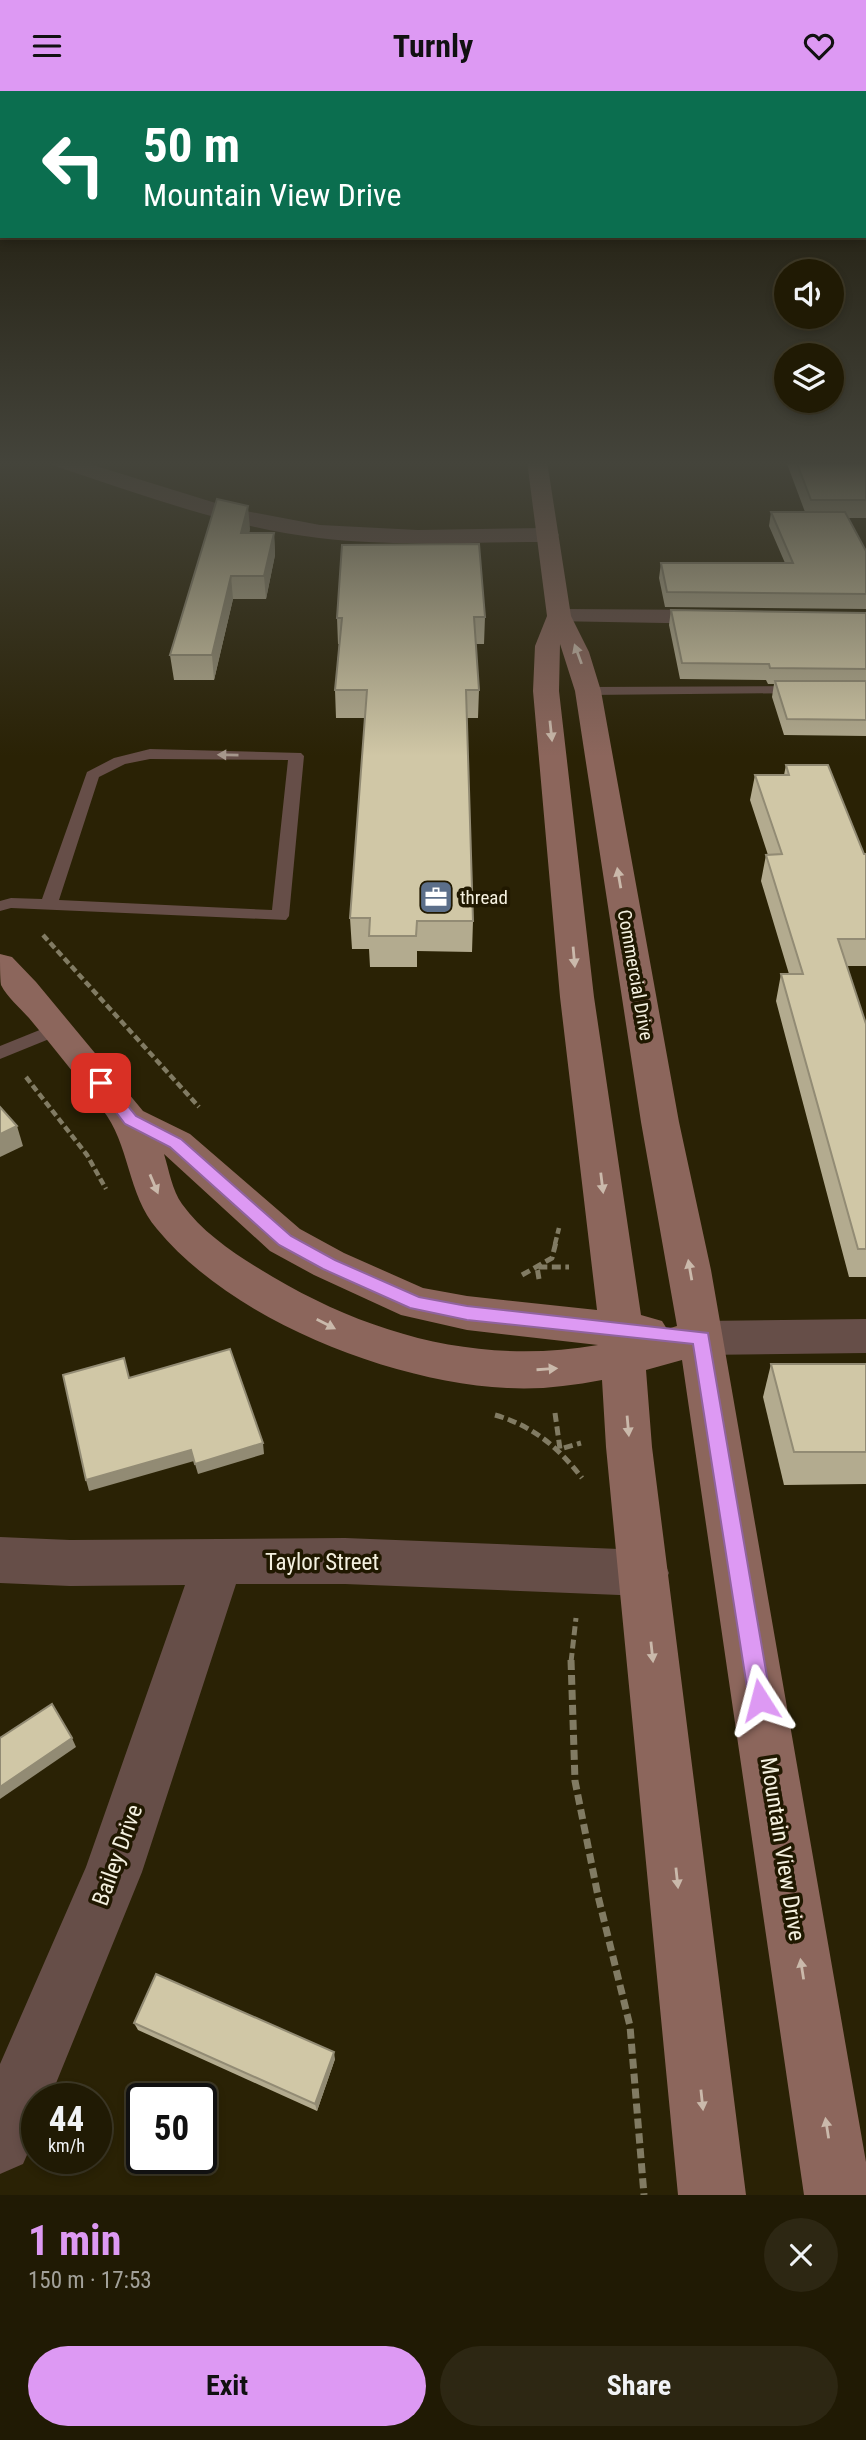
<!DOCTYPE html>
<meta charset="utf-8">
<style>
:root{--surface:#201a04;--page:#2d2713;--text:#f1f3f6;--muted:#a2a19a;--line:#3d3826;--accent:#dd99f3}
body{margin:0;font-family:"Roboto Condensed",sans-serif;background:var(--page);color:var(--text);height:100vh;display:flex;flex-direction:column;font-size:26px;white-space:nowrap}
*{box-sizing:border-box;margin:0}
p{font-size:23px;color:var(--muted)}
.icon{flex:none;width:38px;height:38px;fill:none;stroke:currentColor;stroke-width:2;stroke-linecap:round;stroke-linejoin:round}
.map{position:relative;height:2104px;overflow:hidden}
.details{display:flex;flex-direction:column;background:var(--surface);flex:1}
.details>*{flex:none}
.banner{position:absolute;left:0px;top:0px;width:866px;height:147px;box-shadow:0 4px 10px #0003,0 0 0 2px var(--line);background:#0b6e4f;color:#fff;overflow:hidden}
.controls{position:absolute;left:774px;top:168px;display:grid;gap:14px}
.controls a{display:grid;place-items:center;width:70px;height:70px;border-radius:50%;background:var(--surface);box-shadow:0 4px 10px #0003,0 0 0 2px var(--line);font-size:35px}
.speed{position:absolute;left:21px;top:1992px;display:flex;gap:14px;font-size:35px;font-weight:700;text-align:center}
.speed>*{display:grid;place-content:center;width:91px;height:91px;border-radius:50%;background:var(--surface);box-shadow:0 4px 10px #0003,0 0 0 2px var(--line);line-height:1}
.speed small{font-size:18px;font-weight:400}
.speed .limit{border:4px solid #111;border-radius:10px;background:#fff;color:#111}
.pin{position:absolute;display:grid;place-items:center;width:60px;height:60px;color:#fff;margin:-30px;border-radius:14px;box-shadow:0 4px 10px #0006}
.me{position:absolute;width:77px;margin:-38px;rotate:351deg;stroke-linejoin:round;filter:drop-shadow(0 0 5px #0008)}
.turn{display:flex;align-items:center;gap:24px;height:147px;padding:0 28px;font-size:32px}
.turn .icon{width:91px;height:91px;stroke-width:2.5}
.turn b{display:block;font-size:49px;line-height:60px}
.round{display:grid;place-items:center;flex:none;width:74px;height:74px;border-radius:37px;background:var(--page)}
.head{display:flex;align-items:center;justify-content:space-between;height:119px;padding:0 28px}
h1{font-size:42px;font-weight:700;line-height:52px;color:var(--accent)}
.primary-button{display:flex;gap:14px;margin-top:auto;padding:14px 28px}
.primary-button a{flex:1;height:80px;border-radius:42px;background:var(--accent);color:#111;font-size:28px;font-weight:700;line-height:80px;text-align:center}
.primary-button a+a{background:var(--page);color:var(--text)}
header{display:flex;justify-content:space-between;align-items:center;height:91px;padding:0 28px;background:var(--accent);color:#111;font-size:32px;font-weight:700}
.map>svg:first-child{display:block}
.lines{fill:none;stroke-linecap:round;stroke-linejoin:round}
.path-far2{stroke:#817b63;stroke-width:4.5;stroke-dasharray:7 3.5;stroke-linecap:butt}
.path-far1{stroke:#817b63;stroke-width:5;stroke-dasharray:9 4.5;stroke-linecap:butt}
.path{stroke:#817b63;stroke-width:7;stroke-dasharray:10 5;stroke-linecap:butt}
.lane{fill:#664e48;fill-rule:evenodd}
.street{fill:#664e48;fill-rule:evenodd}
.secondary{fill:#8c665c;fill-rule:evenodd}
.wall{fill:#b3ab8f}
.shaded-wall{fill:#928b74}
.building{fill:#d0c7a6;stroke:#928b74;stroke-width:2}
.oneway{fill:#cab9ab}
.oneway2{fill:#a6978c}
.route{fill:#dd99f3;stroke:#90639e;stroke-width:2}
.labels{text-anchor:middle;stroke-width:7;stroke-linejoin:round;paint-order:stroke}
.poi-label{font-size:19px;fill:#f4f0df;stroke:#201800;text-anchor:start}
.street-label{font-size:19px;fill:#f4f0df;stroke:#201800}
.near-street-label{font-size:23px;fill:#f4f0df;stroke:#201800}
</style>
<header><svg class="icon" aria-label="menu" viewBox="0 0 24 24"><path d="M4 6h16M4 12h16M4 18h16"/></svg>Turnly<svg class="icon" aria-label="heart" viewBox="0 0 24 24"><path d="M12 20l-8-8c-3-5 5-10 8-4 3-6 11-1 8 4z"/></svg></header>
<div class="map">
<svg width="866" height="2104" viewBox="0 0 866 2104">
<rect width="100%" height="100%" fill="#2a2205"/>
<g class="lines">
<g class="path-far2">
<path d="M 43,844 L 199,1016"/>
<path d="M 26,986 L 87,1064 L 106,1098"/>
<path d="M 555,1153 L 559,1137"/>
</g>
<g class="path-far1">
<path d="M 522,1184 L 552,1167 L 556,1151"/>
<path d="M 539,1188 L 537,1176 L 569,1176"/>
<path d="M 555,1322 L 560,1358 L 581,1352"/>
<path d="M 495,1324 C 533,1335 558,1356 582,1387"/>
<path d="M 571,1571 L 576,1527"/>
</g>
<path class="path" d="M 571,1569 L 575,1690 L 598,1805 L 630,1935 L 644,2104"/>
<g class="lane">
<path d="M 799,595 L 806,599 L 804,602 L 588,604 L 581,600 L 588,596 Z"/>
<path d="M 150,658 L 301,662 L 304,665 L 289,825 L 286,829 L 11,817 L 0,820 L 0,810 L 11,807 L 42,808 L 87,681 L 114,667 ZM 150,668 L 288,669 L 272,819 L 59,809 L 99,686 L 125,673 Z"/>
<path d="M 57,932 L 64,934 L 67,938 L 64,942 L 0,968 L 0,955 Z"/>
</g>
<g class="street">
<path d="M 49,370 L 80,370 L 235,418 L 320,434 L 418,439 L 548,437 L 556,439 L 559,444 L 556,449 L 548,451 C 472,451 395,456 319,447 C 227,436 139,403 52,374 Z"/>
<path d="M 559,518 L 722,519 L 730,521 L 734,526 L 730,531 L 722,533 L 551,530 L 547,525 L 551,520 Z"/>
<path d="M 866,1228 L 866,1262 L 701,1264 L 685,1259 L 679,1247 L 685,1235 L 701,1230 Z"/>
<path d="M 0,1446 L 70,1449 L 345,1447 L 644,1459 L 662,1466 L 669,1482 L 662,1498 L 644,1505 L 345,1493 L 236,1493 L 142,1781 L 50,2007 L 37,2007 L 37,2041 L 23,2073 L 0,2083 L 0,1973 L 86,1776 L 185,1494 L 70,1495 L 0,1492 Z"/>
</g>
<path class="secondary" d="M 527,370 L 547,370 L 571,525 L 589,561 L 601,600 L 679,1031 L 711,1179 L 866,2071 L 866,2104 L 804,2104 L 682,1269 L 646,1279 L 652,1356 L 746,2104 L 678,2104 L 606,1356 L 602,1289 C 570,1295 539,1299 507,1297 C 390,1291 232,1229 157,1138 C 127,1103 130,1053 102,1018 C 78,987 54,957 29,927 C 20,917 7,906 1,894 C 0,887 0,871 0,863 L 12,866 L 36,891 L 143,1020 L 190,1043 L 300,1138 L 344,1162 L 423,1197 L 467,1205 L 597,1219 L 560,906 L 533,600 L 535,555 L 547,525 ZM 560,553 L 575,600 L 641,1031 L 677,1235 L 667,1238 L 662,1230 L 641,1224 L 594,906 L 559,600 ZM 164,1063 L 270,1160 L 314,1184 L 401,1224 L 467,1239 L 598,1254 C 482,1274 373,1245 273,1186 C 241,1167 204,1144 182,1113 C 172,1099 169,1079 164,1063 Z"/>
</g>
<g class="wall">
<path d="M 786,370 L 866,370 L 866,427 L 848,427 L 866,460 L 866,518 L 665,516 L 659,487 L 661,472 L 785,472 L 769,435 L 771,421 L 805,421 Z"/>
<path d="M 250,438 L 249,442 L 274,442 L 275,464 L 266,508 L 233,508 L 214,589 L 174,589 L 170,564 Z"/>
<path d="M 671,519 L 866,522 L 866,645 L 784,644 L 772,606 L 774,593 L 768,593 L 766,589 L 680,588 L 669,534 Z"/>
<path d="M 485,526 L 484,553 L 476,553 L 479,599 L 478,627 L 466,627 L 473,830 L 472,861 L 417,860 L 417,876 L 370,876 L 369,858 L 352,858 L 350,827 L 365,627 L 336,627 L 335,599 L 339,553 L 338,553 L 337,527 Z"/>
<path d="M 786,674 L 864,763 L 866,763 L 866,875 L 846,875 L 866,933 L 866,1186 L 849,1186 L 776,910 L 781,883 L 789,883 L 761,790 L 766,764 L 768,764 L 750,709 L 755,684 L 784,684 Z"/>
<path d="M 771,1273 L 866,1273 L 866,1393 L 784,1394 L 763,1306 Z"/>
<path d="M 134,1932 L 335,1968 L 317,2020 L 138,1939 Z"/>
</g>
<g class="shaded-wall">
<path d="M 248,415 L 250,438 L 243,464 L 241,442 Z"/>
<path d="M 274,442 L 275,464 L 266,508 L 264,485 Z"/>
<path d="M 231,485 L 233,508 L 214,589 L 212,564 Z"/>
<path d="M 17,1035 L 23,1055 L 0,1066 L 0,1043 Z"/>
<path d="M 263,1352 L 264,1363 L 198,1383 L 195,1373 Z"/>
<path d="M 191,1359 L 194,1370 L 89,1400 L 86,1389 Z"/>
<path d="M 72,1647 L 76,1656 L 0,1708 L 0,1696 Z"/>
<path d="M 334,1961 L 335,1968 L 317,2020 L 315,2013 Z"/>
</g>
<g class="building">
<path d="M 796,370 L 866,370 L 866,409 L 811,409 Z"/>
<path d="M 217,408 L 248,415 L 241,442 L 274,442 L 264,485 L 231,485 L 212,564 L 170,564 Z"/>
<path d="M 771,421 L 845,421 L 866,460 L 866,503 L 667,501 L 661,472 L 793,472 Z"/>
<path d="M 479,453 L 485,526 L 474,526 L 479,599 L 466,599 L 473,830 L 417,830 L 416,845 L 369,845 L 370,827 L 350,827 L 367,599 L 335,599 L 342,527 L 337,527 L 342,454 Z"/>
<path d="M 671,519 L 866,522 L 866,578 L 770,577 L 769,573 L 682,572 Z"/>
<path d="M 775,590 L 866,590 L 866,629 L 787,628 Z"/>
<path d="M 786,674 L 828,674 L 864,763 L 866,763 L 866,848 L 838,848 L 866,933 L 866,1158 L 858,1158 L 781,883 L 803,883 L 766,764 L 782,763 L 755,684 L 789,684 Z"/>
<path d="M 0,1016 L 17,1035 L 0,1043 Z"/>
<path d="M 230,1258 L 263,1352 L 195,1373 L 191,1359 L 86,1389 L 63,1284 L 124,1267 L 129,1287 Z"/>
<path d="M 771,1273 L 866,1273 L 866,1361 L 794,1361 Z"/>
<path d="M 52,1613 L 72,1647 L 0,1696 L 0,1647 Z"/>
<path d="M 156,1883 L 334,1961 L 315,2013 L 134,1932 Z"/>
</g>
<defs><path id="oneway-solid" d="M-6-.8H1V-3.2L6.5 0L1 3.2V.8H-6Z" transform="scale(1.75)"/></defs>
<g class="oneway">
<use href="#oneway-solid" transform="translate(578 563) rotate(-110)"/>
<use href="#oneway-solid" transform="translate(551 640) rotate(84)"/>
<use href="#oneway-solid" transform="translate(619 787) rotate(-100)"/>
<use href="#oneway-solid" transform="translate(574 866) rotate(85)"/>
<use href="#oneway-solid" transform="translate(602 1092) rotate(83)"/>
<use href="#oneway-solid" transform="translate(154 1093) rotate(67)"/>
<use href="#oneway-solid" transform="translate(690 1179) rotate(-100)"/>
<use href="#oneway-solid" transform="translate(326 1233) rotate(27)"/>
<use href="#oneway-solid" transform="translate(547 1278) rotate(-4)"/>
<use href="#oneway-solid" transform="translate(628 1335) rotate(85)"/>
<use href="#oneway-solid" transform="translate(652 1561) rotate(84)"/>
<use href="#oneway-solid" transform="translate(677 1787) rotate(84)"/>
<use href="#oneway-solid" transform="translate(802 1878) rotate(-99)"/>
<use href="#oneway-solid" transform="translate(702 2009) rotate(84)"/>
<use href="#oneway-solid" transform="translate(827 2037) rotate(-99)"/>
</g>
<use class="oneway2" href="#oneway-solid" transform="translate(228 664) rotate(-179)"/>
<linearGradient id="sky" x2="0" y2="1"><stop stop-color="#171303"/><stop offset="0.56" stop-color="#44443b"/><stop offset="1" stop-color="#44443b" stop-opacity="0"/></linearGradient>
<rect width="866" height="665" fill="url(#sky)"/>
<path class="route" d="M 101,987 L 107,989 L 136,1025 L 181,1048 L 291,1145 L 335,1169 L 419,1206 L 467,1215 L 708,1242 L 771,1609 L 768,1617 L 760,1620 L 752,1617 L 749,1609 L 693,1253 L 467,1229 L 410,1217 L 323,1178 L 279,1154 L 170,1056 L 125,1033 L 94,992 Z"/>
<defs>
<g id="office-square" transform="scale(1.75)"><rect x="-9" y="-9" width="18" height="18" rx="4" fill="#5c6f8a" stroke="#201800"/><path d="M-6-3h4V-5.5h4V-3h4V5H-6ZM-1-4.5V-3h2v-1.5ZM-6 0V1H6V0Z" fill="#fff"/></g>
</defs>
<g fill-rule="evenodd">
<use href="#office-square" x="436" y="806"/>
</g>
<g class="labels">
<g class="poi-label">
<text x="460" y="813">thread</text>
</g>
<g class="street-label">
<text transform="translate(636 884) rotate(80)" y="7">Commercial Drive</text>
</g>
<g class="near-street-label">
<text x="322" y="1479">Taylor Street</text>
<text transform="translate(783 1758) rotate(81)" y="8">Mountain View Drive</text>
<text transform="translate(117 1764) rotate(-70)" y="8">Bailey Drive</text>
</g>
</g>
</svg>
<div class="controls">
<a><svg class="icon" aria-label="sound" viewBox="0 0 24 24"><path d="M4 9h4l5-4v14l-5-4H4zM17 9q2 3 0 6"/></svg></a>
<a><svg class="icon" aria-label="layers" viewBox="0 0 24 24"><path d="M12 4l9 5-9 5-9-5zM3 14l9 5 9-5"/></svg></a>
</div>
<div class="speed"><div>44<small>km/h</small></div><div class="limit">50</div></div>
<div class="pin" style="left:101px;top:992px;background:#d93025"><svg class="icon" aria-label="arrive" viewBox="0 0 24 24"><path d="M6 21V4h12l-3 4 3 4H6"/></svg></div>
<svg class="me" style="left:760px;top:1609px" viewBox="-20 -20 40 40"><path d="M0-17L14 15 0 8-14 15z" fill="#dd99f3" stroke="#fff" stroke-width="4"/></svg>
<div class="banner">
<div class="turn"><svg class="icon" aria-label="left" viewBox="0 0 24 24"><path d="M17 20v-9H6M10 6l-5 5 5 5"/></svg><div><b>50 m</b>Mountain View Drive</div></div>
</div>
</div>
<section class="details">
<div class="head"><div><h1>1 min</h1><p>150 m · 17:53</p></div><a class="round"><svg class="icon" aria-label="close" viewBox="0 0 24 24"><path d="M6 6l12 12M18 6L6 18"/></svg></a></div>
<div class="primary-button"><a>Exit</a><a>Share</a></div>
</section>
